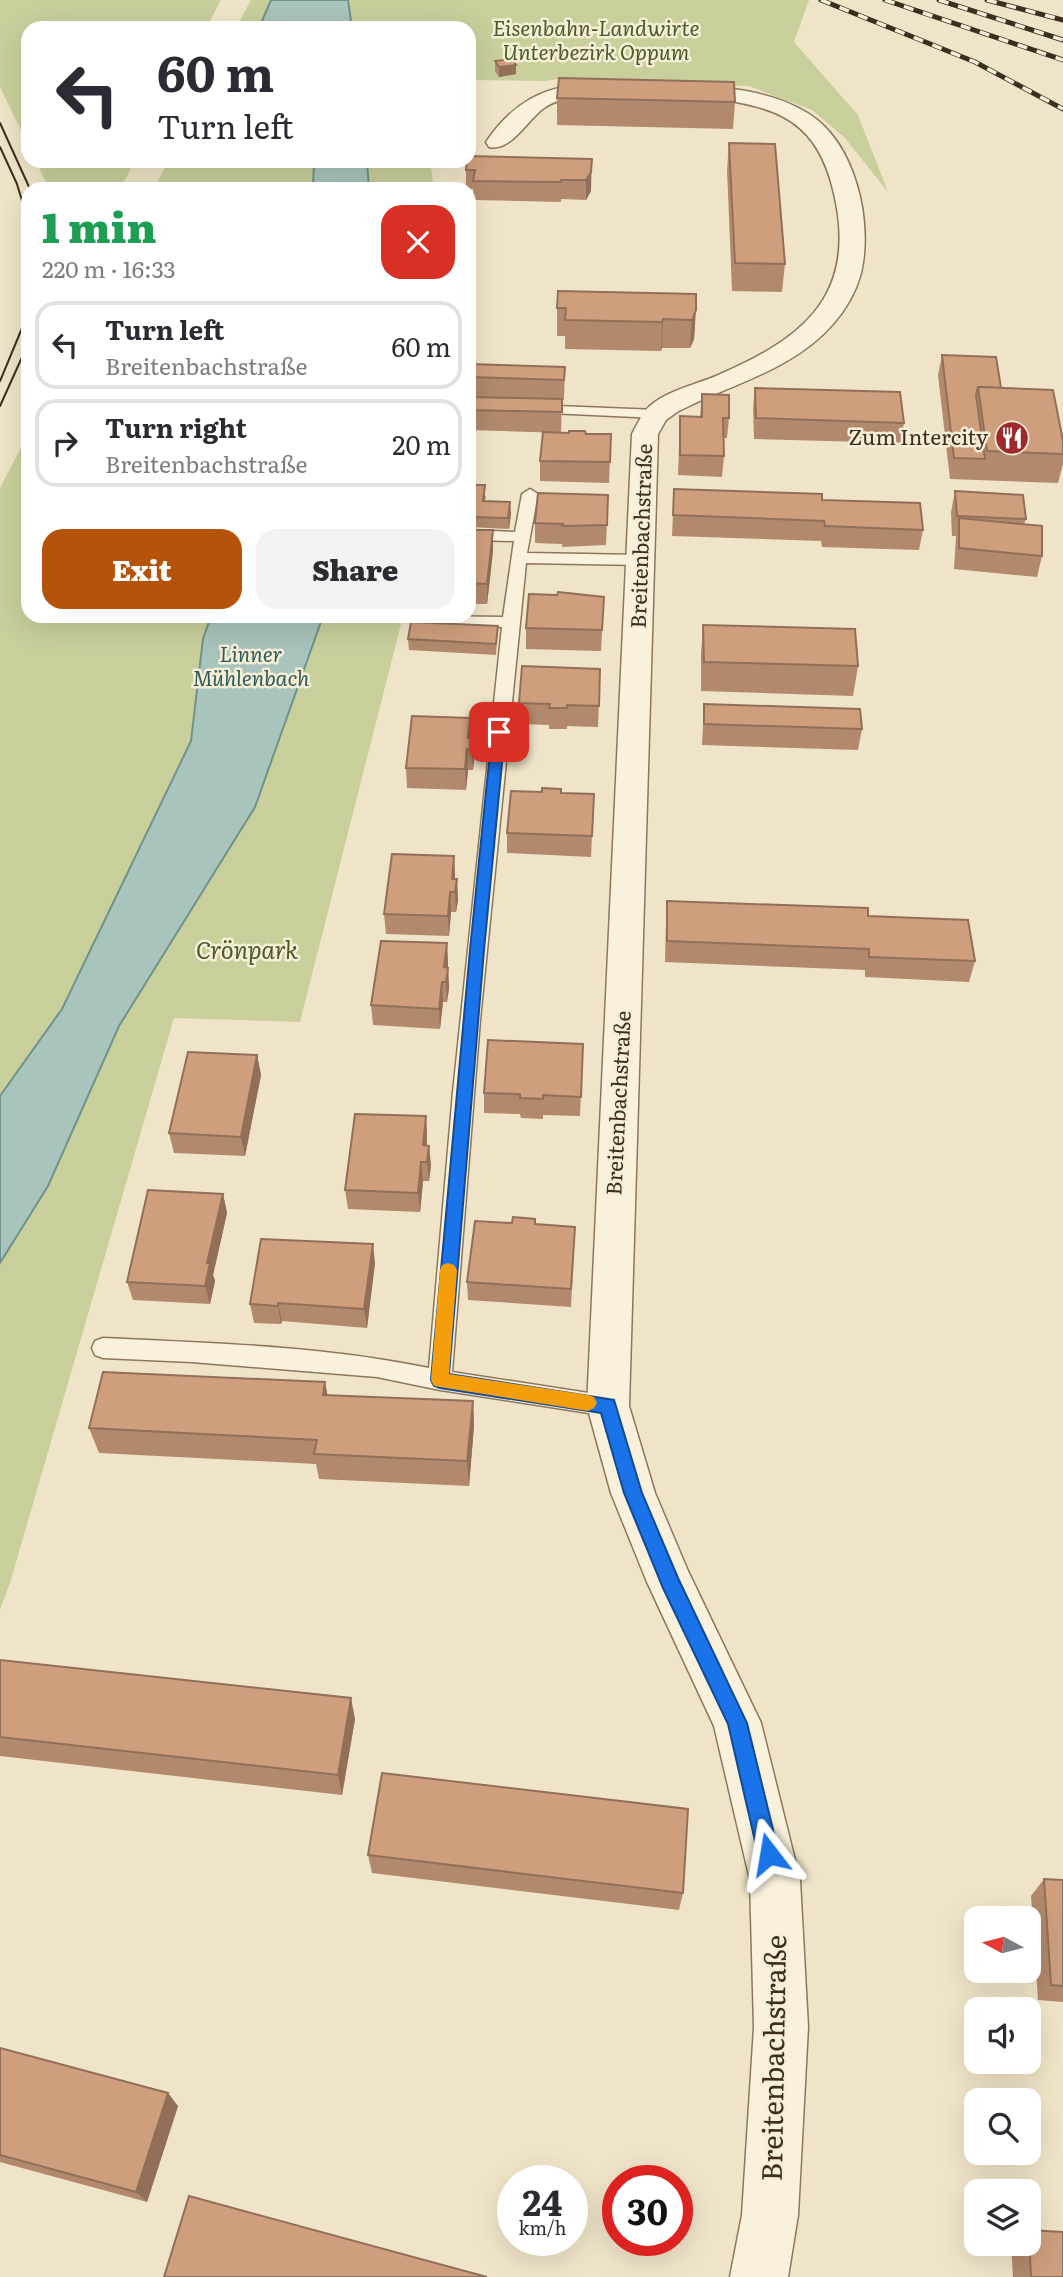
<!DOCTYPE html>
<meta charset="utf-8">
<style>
:root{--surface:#fff;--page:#f2f2f3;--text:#2b2b33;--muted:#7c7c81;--line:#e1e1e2;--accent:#b45309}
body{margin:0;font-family:Literata,serif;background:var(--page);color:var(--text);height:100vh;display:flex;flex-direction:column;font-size:26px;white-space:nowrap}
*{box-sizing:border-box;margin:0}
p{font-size:23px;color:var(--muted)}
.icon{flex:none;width:38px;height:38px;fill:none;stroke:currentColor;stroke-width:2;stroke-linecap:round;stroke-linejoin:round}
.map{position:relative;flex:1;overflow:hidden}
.details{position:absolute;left:21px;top:182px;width:455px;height:441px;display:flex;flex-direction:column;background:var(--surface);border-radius:21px;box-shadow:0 7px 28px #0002}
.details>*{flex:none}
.guide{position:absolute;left:21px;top:21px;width:455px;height:147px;border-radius:21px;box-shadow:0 7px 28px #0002;background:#fff;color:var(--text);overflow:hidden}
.needle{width:46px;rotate:277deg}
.tools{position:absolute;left:964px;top:1906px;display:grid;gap:14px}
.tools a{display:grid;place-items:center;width:77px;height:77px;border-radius:14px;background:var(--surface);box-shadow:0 7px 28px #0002;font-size:35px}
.speed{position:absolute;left:497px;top:2165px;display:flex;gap:14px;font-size:35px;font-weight:700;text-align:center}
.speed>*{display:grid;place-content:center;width:91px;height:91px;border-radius:50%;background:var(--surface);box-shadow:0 7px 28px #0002;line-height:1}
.speed small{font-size:18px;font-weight:400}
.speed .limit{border:10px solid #d22;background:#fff;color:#111}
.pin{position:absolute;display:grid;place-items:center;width:60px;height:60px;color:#fff;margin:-30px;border-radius:14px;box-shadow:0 4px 10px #0006}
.me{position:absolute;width:77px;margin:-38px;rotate:346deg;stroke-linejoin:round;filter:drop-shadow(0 0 5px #0008)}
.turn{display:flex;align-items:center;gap:24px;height:147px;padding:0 21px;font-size:32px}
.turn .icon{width:91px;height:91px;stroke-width:2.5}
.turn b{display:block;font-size:49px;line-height:60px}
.round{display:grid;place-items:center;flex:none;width:74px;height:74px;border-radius:21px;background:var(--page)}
.headline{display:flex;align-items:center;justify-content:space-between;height:119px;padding:0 21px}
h1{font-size:42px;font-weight:800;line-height:52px;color:#1e9e55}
.primary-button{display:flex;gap:14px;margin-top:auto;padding:14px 21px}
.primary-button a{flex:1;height:80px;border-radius:21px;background:var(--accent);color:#fff;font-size:28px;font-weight:800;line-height:80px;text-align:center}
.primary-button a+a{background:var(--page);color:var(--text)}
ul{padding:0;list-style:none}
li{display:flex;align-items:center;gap:21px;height:88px;margin:0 14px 10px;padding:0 7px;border:4px solid var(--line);border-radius:21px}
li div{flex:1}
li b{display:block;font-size:26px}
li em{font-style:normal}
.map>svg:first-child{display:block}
.green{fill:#c9cf9b}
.water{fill:#a9c4bc;stroke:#6f938a;stroke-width:2}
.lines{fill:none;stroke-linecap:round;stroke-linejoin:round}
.lane-casing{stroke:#8d765c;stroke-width:3}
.street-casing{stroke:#8d765c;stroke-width:3}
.lane{fill:#faf1dc;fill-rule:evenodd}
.street{fill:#faf1dc;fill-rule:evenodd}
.tram{stroke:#3d2e20;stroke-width:2}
.rail-casing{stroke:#3d2e20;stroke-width:5}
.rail{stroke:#f7eed8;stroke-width:3.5;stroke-dasharray:10;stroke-linecap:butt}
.wall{fill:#b2896c}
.shaded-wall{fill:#916f58}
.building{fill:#cf9f7d;stroke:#916f58;stroke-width:2}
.route{fill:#1a73e8;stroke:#114b97;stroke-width:2}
.slow{fill:#f59e0b}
.labels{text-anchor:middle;stroke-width:5;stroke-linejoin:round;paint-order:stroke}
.far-park-label{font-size:21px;font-style:italic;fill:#4d5a26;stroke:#f7eed8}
.far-poi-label{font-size:21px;fill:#3d2e20;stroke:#f7eed8;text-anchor:end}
.far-street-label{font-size:21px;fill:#3d2e20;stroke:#f7eed8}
.far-water-label{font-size:21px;font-style:italic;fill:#2f5d5a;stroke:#f7eed8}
.park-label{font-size:24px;font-style:italic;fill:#4d5a26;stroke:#f7eed8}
.near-street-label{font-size:28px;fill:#3d2e20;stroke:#f7eed8}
</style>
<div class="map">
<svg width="1063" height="2277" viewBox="0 0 1063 2277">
<rect width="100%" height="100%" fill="#f0e4c8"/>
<g class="green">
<path d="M 0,0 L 221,0 L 206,28 L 28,28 L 28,145 L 0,87 Z"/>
<path d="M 251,0 L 271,0 L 262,21 L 264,28 L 236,28 Z"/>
<path d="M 348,0 L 809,0 L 794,42 L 858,115 L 888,192 L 844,137 L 812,110 L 749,86 L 568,82 L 564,78 L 545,81 L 469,80 L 469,28 L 352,28 Z"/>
<path d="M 36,161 L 135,161 L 120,189 L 49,189 Z"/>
<path d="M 168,161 L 314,161 L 313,189 L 154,189 Z"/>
<path d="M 367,161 L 430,161 L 434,189 L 369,189 Z"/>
<path d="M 28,434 L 28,616 L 211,616 L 203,639 L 191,741 L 62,1009 L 0,1096 L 0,488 Z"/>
<path d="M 323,616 L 403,616 L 300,1022 L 174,1018 L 10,1583 L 0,1610 L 0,1263 L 48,1186 L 119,1026 L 255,807 Z"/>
</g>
<g class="water">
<path d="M 271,0 L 348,0 L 352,28 L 264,28 L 262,21 Z"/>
<path d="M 314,161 L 367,161 L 369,189 L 313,189 Z"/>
<path d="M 211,616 L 323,616 L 255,807 L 119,1026 L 48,1186 L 0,1263 L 0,1096 L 62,1009 L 191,741 L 203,639 Z"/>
</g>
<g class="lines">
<g class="lane-casing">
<g id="lane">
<path d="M 533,405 L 657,410 L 664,414 L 657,418 L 528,412 L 526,409 Z"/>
<path d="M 530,489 L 538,494 L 527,553 L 641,555 L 649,560 L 641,565 L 526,563 L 480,1020 L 452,1372 L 608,1396 L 616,1399 L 620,1406 L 616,1413 L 608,1416 L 440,1390 L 377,1377 L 192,1362 L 103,1358 L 95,1355 L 92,1348 L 95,1341 L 103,1338 C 212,1343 323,1346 429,1368 L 453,1092 L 502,627 L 429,624 L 421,619 L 423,616 L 503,617 L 514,541 L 469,540 L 469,530 L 515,532 L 522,494 Z"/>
</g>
</g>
<g class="street-casing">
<g id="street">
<path d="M 588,84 L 617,86 L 621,90 L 617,94 C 592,101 567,92 544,108 C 527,120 511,152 489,147 L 486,142 C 512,104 542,86 588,84 Z"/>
<path d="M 681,85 C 724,87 772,90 809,114 C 856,144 873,222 861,273 C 856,292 846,309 833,324 C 792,371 730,384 677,412 L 666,420 L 658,434 L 629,1406 L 655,1493 L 688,1571 L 761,1723 L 800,1880 L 808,2027 L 798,2215 L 788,2277 L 730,2277 L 742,2215 L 754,2027 L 750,1880 L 714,1726 L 647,1582 L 611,1493 L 587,1406 L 632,434 C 636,426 640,418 645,411 C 661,392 695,385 716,376 C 797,341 855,301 836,203 C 823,133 791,108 721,100 C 705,98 689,99 673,96 L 670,91 L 673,86 Z"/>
</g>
</g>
<use href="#lane" class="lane"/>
<use href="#street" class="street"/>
<g class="tram">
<path d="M 0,123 L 30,189"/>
<path d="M 0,147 L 17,184 L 28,221"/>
<path d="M 0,381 L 25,321 L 28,302"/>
<path d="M 0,406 L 28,344"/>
</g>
<g class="rail-casing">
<g id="rail">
<path d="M 821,0 L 975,62 L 1063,109"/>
<path d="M 885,0 L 1063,60"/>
<path d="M 939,0 L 1063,40"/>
<path d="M 987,0 L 1063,20"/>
</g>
</g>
<use href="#rail" class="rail"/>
</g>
<g class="wall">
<path d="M 495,61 L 516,74 L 499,77 L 495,71 Z"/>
<path d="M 557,98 L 735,102 L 733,129 L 557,125 Z"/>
<path d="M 729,143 L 785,264 L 782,292 L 732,291 L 727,170 Z"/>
<path d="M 592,159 L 591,191 L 586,200 L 561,199 L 561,202 L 474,200 L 473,189 L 466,189 L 466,170 Z"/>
<path d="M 696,294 L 694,339 L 690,348 L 662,348 L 661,351 L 565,349 L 565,336 L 557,336 L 557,308 Z"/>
<path d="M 942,355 L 1001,388 L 1063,441 L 1063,464 L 1058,483 L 950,479 L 938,375 Z"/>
<path d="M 469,364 L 565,367 L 564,400 L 562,400 L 561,433 L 469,430 Z"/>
<path d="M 755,388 L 904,423 L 901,443 L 754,439 L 753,408 Z"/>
<path d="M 702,394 L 729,418 L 727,438 L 724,438 L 724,456 L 722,477 L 678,475 L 680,416 L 700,417 Z"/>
<path d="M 611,434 L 609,483 L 540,481 L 540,461 Z"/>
<path d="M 469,485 L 486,496 L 485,501 L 511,513 L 509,529 L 469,527 Z"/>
<path d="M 674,489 L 822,500 L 923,530 L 919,550 L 822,547 L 821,541 L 672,536 Z"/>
<path d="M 955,491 L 1026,519 L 1024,524 L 1042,556 L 1037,577 L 954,569 L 956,536 L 952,536 L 951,512 Z"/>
<path d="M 608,495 L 606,545 L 562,547 L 562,544 L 535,543 L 535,523 Z"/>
<path d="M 469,530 L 493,551 L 487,604 L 469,604 Z"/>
<path d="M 604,597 L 601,651 L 526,649 L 526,628 Z"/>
<path d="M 703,625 L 858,666 L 853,696 L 701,691 L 701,654 Z"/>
<path d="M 498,626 L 496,655 L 409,650 L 408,639 Z"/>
<path d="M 600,669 L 598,727 L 567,726 L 567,729 L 549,729 L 549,725 L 519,724 L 519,703 Z"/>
<path d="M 704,704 L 862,729 L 858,750 L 702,745 Z"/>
<path d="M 470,718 L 471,738 L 474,759 L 473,770 L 468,770 L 466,790 L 407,788 L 406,768 Z"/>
<path d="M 561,793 L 594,794 L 591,857 L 507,853 L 507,833 Z"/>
<path d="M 454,856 L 455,879 L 457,879 L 458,900 L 456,912 L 451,912 L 449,936 L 386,934 L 384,914 Z"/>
<path d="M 667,901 L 868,916 L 975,961 L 969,982 L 865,977 L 865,970 L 665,962 L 666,921 Z"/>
<path d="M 447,943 L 449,988 L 447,1002 L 443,1002 L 440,1029 L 373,1025 L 371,1005 Z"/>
<path d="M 583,1044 L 580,1116 L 543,1115 L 543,1119 L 521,1118 L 520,1114 L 484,1113 L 484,1093 Z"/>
<path d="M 257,1055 L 261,1075 L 245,1156 L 174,1153 L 169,1133 Z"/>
<path d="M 426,1116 L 427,1136 L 427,1146 L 431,1165 L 429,1181 L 423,1181 L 420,1212 L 348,1209 L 345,1190 Z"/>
<path d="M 223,1194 L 227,1213 L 213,1275 L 215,1281 L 210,1304 L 133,1300 L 127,1282 Z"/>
<path d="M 535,1224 L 575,1227 L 571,1307 L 468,1300 L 467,1282 Z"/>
<path d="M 375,1263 L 367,1328 L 282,1321 L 281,1324 L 254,1323 L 250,1304 Z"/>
<path d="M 327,1395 L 473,1401 L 474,1426 L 469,1486 L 319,1479 L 316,1464 L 99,1453 L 89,1428 Z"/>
<path d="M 0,1660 L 355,1719 L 342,1795 L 0,1756 Z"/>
<path d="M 368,1855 L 683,1893 L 679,1910 L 372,1873 Z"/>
<path d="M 1044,1879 L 1063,1880 L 1063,2002 L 1038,2000 L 1031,1896 Z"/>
<path d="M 0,2048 L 178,2106 L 147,2202 L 0,2162 Z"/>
<path d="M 1011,2244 L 1029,2244 L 1063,2277 L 1013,2277 Z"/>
</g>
<g class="shaded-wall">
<path d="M 516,65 L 516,74 L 499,77 L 499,67 Z"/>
<path d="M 591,172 L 591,191 L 586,200 L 586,180 Z"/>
<path d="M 696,310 L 694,339 L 690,348 L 692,320 Z"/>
<path d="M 663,319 L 662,348 L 661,351 L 662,322 Z"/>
<path d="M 510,502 L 511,513 L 509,529 L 508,518 Z"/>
<path d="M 493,530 L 493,551 L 487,604 L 487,584 Z"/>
<path d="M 470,718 L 471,738 L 468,738 Z"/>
<path d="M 474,738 L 474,759 L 473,770 L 472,750 Z"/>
<path d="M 467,749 L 468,770 L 466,790 L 465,769 Z"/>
<path d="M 454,856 L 455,876 L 453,892 L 452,879 Z"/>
<path d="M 457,879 L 458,900 L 456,912 L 455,892 Z"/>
<path d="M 450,892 L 451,912 L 449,936 L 448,916 Z"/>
<path d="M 447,943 L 448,964 L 446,982 L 444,967 Z"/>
<path d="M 448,968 L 449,988 L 447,1002 L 446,982 Z"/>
<path d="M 442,982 L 443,1002 L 440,1029 L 439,1009 Z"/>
<path d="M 257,1055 L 261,1075 L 245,1156 L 241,1137 Z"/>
<path d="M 426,1116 L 427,1136 L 425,1165 L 423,1145 Z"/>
<path d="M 429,1146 L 431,1165 L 429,1181 L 427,1162 Z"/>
<path d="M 421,1162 L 423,1181 L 420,1212 L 418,1193 Z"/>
<path d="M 223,1194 L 227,1213 L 213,1275 L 215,1281 L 210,1304 L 205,1286 L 207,1263 Z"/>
<path d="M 373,1244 L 375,1263 L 367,1328 L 364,1309 Z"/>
<path d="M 278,1303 L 282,1321 L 281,1324 L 278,1306 Z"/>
<path d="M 325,1382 L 330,1407 L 323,1395 Z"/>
<path d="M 473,1401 L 474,1426 L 469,1486 L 467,1461 Z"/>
<path d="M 351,1698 L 355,1719 L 342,1795 L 338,1775 Z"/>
<path d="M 168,2093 L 178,2106 L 147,2202 L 136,2192 Z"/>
</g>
<g class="building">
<path d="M 512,59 L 516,65 L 499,67 L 495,61 Z"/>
<path d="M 559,78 L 734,82 L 735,102 L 557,98 Z"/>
<path d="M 729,143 L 775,144 L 785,264 L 735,263 Z"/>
<path d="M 469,156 L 592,159 L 591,172 L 586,180 L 561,180 L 561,182 L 473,181 L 475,170 L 466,170 L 467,161 L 469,161 Z"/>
<path d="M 558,291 L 696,294 L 696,310 L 692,320 L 663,319 L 662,322 L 565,320 L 566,308 L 557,308 Z"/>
<path d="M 942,355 L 996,357 L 1001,388 L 978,387 L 976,395 L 985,459 L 954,458 Z"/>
<path d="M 469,364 L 565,367 L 564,380 L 469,377 Z"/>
<path d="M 978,387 L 1053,390 L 1063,441 L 1063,454 L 987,451 Z"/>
<path d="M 755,388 L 900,392 L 904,423 L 756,418 Z"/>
<path d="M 702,394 L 729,395 L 729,418 L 723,418 L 724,456 L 680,455 L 680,416 L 702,417 Z"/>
<path d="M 469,397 L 562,399 L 562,412 L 469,410 Z"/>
<path d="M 569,431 L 585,431 L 586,434 L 611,434 L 610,462 L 540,461 L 543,432 L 569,433 Z"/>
<path d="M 469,485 L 485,485 L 483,501 L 510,502 L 508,518 L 469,517 Z"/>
<path d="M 674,489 L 822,494 L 822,500 L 920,503 L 923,530 L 825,526 L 824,521 L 673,515 Z"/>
<path d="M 955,491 L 1023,495 L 1026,519 L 957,516 Z"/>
<path d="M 538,493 L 608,495 L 607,525 L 562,526 L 563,524 L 535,523 Z"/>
<path d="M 959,518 L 1042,526 L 1042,556 L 959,548 Z"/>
<path d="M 469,530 L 493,530 L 487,584 L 469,583 Z"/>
<path d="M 558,592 L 604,597 L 602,630 L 526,628 L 529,594 L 557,595 Z"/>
<path d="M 411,622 L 498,626 L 496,644 L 408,639 Z"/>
<path d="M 703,625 L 855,629 L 858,666 L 704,662 Z"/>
<path d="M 522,666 L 600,669 L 599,706 L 567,705 L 567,708 L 549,708 L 550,704 L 519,703 Z"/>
<path d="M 704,704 L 860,709 L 862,729 L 704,724 Z"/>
<path d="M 412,716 L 470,718 L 468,738 L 474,738 L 472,750 L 467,749 L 465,769 L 406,768 Z"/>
<path d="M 542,788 L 561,789 L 561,793 L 594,794 L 592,836 L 507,833 L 511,791 L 542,792 Z"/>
<path d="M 392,854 L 454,856 L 452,879 L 457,879 L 455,892 L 450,892 L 448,916 L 384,914 Z"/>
<path d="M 667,901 L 868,908 L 868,916 L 968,920 L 975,961 L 869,957 L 869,949 L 667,941 Z"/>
<path d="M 381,941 L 447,943 L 444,967 L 448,968 L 446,982 L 442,982 L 439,1009 L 371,1005 Z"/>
<path d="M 488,1040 L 583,1044 L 581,1097 L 543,1095 L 543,1099 L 520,1098 L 520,1094 L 484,1093 Z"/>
<path d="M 188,1052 L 257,1055 L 241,1137 L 169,1133 Z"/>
<path d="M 355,1114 L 426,1116 L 423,1145 L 429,1146 L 427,1162 L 421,1162 L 418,1193 L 345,1190 Z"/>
<path d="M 148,1190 L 223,1194 L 207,1263 L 210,1263 L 205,1286 L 127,1282 Z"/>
<path d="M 513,1217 L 535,1219 L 535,1224 L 575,1227 L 571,1289 L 467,1282 L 475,1221 L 512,1223 Z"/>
<path d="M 261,1239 L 373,1244 L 364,1309 L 278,1303 L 278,1306 L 250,1304 Z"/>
<path d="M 103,1372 L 325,1382 L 323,1395 L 473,1401 L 467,1461 L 314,1454 L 317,1440 L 89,1428 Z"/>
<path d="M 0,1660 L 351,1698 L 338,1775 L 0,1737 Z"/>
<path d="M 382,1773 L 688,1809 L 683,1893 L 368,1855 Z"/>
<path d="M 1044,1879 L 1063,1880 L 1063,1986 L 1051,1985 Z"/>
<path d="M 0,2048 L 168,2093 L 136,2192 L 0,2155 Z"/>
<path d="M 189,2196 L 487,2277 L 164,2277 Z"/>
<path d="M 1029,2230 L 1063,2232 L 1063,2277 L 1031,2277 Z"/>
</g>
<path class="route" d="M 499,727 L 505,732 L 484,950 L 449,1374 L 614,1400 L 642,1493 L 678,1578 L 747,1723 L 779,1854 L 776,1861 L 769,1864 L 761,1861 L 758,1854 L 728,1724 L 663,1588 L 624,1493 L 601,1413 L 440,1388 L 434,1386 L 431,1380 L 470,950 L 492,732 Z"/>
<path class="slow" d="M 448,1263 L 454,1265 L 457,1270 L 449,1374 L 588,1395 L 594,1397 L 597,1403 L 594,1408 L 588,1411 L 434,1386 L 431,1380 L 440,1270 L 442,1265 Z"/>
<defs>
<g id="restaurant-disc" transform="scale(1.75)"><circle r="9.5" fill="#9e2a2b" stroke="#f7eed8"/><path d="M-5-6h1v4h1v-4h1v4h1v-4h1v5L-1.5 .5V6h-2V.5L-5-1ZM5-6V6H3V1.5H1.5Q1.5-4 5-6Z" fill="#fff"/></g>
</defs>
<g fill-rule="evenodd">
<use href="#restaurant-disc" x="1012" y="438"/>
</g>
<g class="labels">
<g class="far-park-label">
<text x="596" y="36">Eisenbahn-Landwirte<tspan x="596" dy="24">Unterbezirk Oppum</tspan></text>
</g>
<g class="far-poi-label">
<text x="988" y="445">Zum Intercity</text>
</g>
<g class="far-street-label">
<text transform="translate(642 536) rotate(-88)" y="7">Breitenbachstraße</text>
<text transform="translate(619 1103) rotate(-87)" y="7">Breitenbachstraße</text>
</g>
<g class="far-water-label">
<text x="251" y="662">Linner<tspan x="251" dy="24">Mühlenbach</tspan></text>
</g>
<g class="park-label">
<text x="247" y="959">Crönpark</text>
</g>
<g class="near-street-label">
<text transform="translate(774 2058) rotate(-89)" y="10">Breitenbachstraße</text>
</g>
</g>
</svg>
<div class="tools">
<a><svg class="needle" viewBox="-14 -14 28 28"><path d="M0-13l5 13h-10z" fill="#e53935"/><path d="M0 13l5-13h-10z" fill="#7c7c81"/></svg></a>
<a><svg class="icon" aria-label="sound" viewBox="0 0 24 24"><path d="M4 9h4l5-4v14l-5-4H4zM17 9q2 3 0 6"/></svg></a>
<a><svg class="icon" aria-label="search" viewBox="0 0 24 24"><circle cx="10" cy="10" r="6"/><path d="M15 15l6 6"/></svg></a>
<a><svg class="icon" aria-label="layers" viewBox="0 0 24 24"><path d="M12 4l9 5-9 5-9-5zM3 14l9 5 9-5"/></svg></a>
</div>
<div class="speed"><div>24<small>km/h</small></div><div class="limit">30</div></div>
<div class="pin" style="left:499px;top:732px;background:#d93025"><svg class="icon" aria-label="arrive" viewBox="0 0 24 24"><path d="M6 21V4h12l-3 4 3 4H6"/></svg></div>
<svg class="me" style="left:769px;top:1854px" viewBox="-20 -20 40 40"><path d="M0-17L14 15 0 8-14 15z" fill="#1a73e8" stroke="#fff" stroke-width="4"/></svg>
<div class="guide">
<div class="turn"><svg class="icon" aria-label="left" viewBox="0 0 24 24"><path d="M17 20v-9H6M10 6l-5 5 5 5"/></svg><div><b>60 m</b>Turn left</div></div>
</div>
<section class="details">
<div class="headline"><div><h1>1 min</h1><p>220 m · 16:33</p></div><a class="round" style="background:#d93025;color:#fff"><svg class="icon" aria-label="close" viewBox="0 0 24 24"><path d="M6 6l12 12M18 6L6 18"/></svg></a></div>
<ul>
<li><svg class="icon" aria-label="left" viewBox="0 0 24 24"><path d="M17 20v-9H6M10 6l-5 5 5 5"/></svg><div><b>Turn left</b><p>Breitenbachstraße</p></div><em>60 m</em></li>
<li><svg class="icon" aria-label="right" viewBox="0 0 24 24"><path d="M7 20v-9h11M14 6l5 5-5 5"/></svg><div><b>Turn right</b><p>Breitenbachstraße</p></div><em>20 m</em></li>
</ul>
<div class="primary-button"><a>Exit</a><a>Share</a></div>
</section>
</div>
